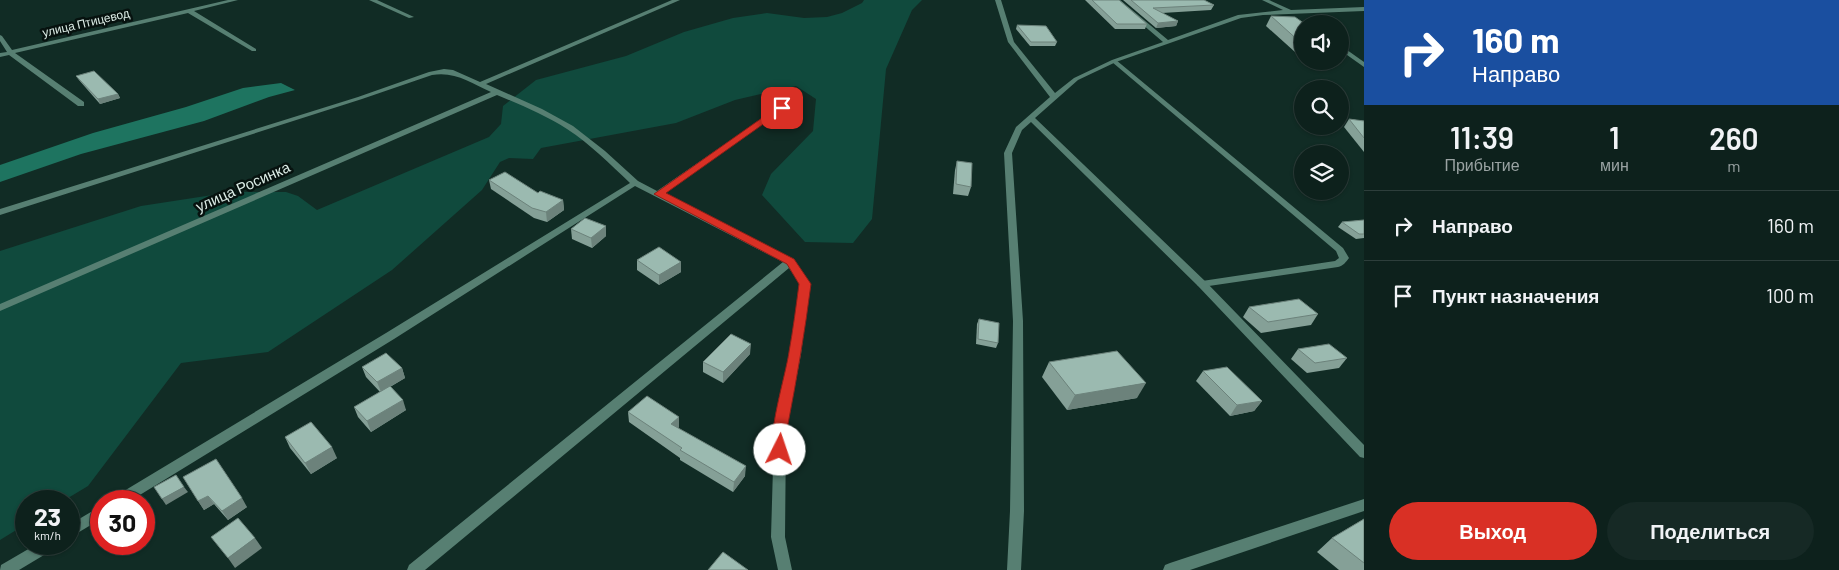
<!DOCTYPE html>
<html lang="ru">
<meta charset="utf-8">
<style>
:root{--surface:#0d211c;--page:#162925;--text:#f1f3f6;--muted:#9aa3a3;--line:#2d3e3b;--accent:#d93025}
body{margin:0;font-family:Barlow,sans-serif;background:var(--page);color:var(--text);height:100vh;display:flex;flex-direction:column;font-size:19px;white-space:nowrap}
*{box-sizing:border-box;margin:0}
p{font-size:16px;color:var(--muted)}
.icon{flex:none;width:28px;height:28px;fill:none;stroke:currentColor;stroke-width:2;stroke-linecap:round;stroke-linejoin:round}
.map{position:relative;flex:1;overflow:hidden}
.panel{display:flex;flex-direction:column;background:var(--surface);width:475px}
.panel>*{flex:none}
.banner{background:#1a4fa0;color:#fff;overflow:hidden}
.tools{position:absolute;left:1294px;top:15px;display:grid;gap:10px}
.tools a{display:grid;place-items:center;width:55px;height:55px;border-radius:50%;background:var(--surface);box-shadow:0 1px 4px #0004,0 0 0 1px var(--line);font-size:25px}
.speed{position:absolute;left:15px;top:490px;display:flex;gap:10px;font-size:25px;font-weight:700;text-align:center}
.speed>*{display:grid;place-content:center;width:65px;height:65px;border-radius:50%;background:var(--surface);box-shadow:0 1px 4px #0004,0 0 0 1px var(--line);line-height:1}
.speed small{font-size:12px;font-weight:400}
.speed .limit{border:8px solid #d22;background:#fff;color:#111}
.pin{position:absolute;display:grid;place-items:center;width:42px;height:42px;color:#fff;margin:-21px;border-radius:10px;box-shadow:0 2px 8px #0006}
.me{position:absolute;width:55px;margin:-28px;rotate:4deg;stroke-linejoin:round;filter:drop-shadow(0 0 4px #0008)}
.turn{display:flex;align-items:center;gap:18px;height:105px;padding:0 25px;font-size:22px}
.turn .icon{width:65px;height:65px;stroke-width:2.5}
.turn b{display:block;font-size:35px;line-height:42px}
.eta{display:flex;justify-content:space-evenly;align-items:center;height:85px;text-align:center}
.eta b{font-size:30px;font-weight:600;line-height:35px}
.cta{display:flex;gap:10px;margin-top:auto;padding:10px 25px}
.cta a{flex:1;height:58px;border-radius:30px;background:var(--accent);color:#fff;font-size:20px;font-weight:600;line-height:58px;text-align:center}
.cta a+a{background:var(--page);color:var(--text)}
ul{padding:0;list-style:none}
li{display:flex;align-items:center;gap:15px;height:70px;padding:0 25px;border-top:1px solid var(--line)}
li div{flex:1}
li b{display:block;font-size:19px}
li em{font-style:normal}
main{display:flex;flex:1;min-height:0}
.map>svg:first-child{display:block}
.green{fill:#104a3d}
.water{fill:#1e7460}
.lines{fill:none;stroke-linecap:round;stroke-linejoin:round}
.service{fill:#577f72;fill-rule:evenodd}
.minor{fill:#577f72;fill-rule:evenodd}
.wall{fill:#85a097}
.shaded-wall{fill:#6c827b}
.building{fill:#9bbab0;stroke:#6c827b}
.route{fill:#d93025;stroke:#8d1f18}
.labels{text-anchor:middle;stroke-width:5;stroke-linejoin:round;paint-order:stroke}
.far-street-label{font-size:12px;fill:#ddede7;stroke:#07120f}
.street-label{font-size:15px;fill:#ddede7;stroke:#07120f}
</style>
<main>
<div class="map">
<svg width="1364" height="570" viewBox="0 0 1364 570">
<rect width="100%" height="100%" fill="#112c25"/>
<path class="green" d="M 864,0 L 922,0 L 912,10 L 886,69 L 872,219 L 853,243 L 805,242 L 762,195 L 771,174 L 813,131 L 816,99 L 796,86 L 735,100 L 676,123 L 541,148 L 533,159 L 509,158 L 500,162 L 482,190 L 392,270 L 268,352 L 181,363 L 88,486 L 63,501 L 26,501 L 26,524 L 0,540 L 0,251 L 141,206 L 232,192 L 286,192 L 298,196 L 317,210 L 489,137 L 501,124 L 503,106 L 536,80 L 626,56 L 684,32 L 733,18 L 767,13 L 804,18 L 827,17 L 842,13 L 862,3 Z"/>
<path class="water" d="M 281,83 L 295,90 L 269,97 L 204,121 L 81,154 L 0,182 L 0,165 L 93,133 L 186,107 L 243,88 Z"/>
<g class="lines">
<path class="service" d="M 1112,60 L 1116,60 L 1343,248 L 1349,258 C 1346,262 1343,266 1338,267 L 1202,287 L 1198,286 L 1197,284 L 1198,282 L 1202,281 L 1335,261 L 1339,258 L 1336,251 L 1112,62 Z"/>
<g class="minor">
<path d="M 228,0 L 238,0 L 194,11 L 256,49 L 256,51 L 252,51 L 188,13 L 15,53 L 84,102 L 84,106 L 78,106 L 9,55 L 0,57 L 0,53 L 7,52 L 0,41 L 0,35 L 2,36 L 12,50 Z"/>
<path d="M 369,0 L 377,0 L 414,17 L 409,18 Z"/>
<path d="M 672,0 L 680,0 L 486,84 L 542,109 L 573,126 L 605,151 L 638,181 L 657,191 L 795,96 L 801,97 L 663,194 L 793,260 L 810,284 L 801,354 L 786,433 L 785,537 L 792,570 L 778,570 L 771,537 L 774,433 L 789,354 L 800,284 L 789,268 L 425,570 L 407,570 L 409,565 L 783,262 L 635,186 L 394,339 L 130,501 L 112,501 L 114,497 L 386,333 L 630,183 C 610,164 590,144 567,129 C 545,115 521,105 497,95 L 0,311 L 0,304 L 491,92 C 471,83 455,71 432,75 L 362,99 L 0,215 L 0,209 L 358,97 L 429,72 L 444,69 L 453,70 L 480,82 Z"/>
<path d="M 995,0 L 1001,0 L 1014,42 L 1055,93 L 1074,78 L 1112,60 L 1163,42 L 1114,0 L 1120,0 L 1168,40 L 1238,15 L 1283,10 L 1262,0 L 1269,0 L 1291,10 L 1364,7 L 1364,11 L 1263,15 L 1241,18 L 1116,62 L 1078,80 L 1035,118 L 1206,282 L 1364,445 L 1364,458 L 1360,457 L 1198,286 L 1031,122 L 1022,130 L 1012,153 L 1023,321 L 1024,511 L 1021,570 L 1007,570 L 1010,511 L 1013,321 L 1004,153 L 1016,127 L 1050,97 L 1008,42 Z"/>
<path d="M 1340,45 L 1364,62 L 1364,67 L 1340,50 Z"/>
<path d="M 1364,499 L 1364,511 L 1190,570 L 1163,570 L 1165,565 L 1170,563 Z"/>
<path d="M 101,506 L 101,519 L 69,538 L 69,525 Z"/>
<path d="M 37,544 L 56,544 L 54,549 L 19,570 L 0,570 L 1,565 Z"/>
</g>
</g>
<g class="wall">
<path d="M 1085,0 L 1119,0 L 1147,24 L 1145,29 L 1115,29 Z"/>
<path d="M 1123,0 L 1204,0 L 1214,5 L 1211,10 L 1162,13 L 1178,21 L 1176,26 L 1156,28 Z"/>
<path d="M 1271,16 L 1302,24 L 1302,53 L 1295,52 L 1266,26 Z"/>
<path d="M 1017,25 L 1057,42 L 1055,46 L 1030,46 L 1016,29 Z"/>
<path d="M 76,76 L 118,94 L 120,98 L 100,104 L 79,80 Z"/>
<path d="M 1349,119 L 1364,121 L 1364,152 L 1344,127 Z"/>
<path d="M 957,161 L 971,187 L 968,196 L 953,194 L 955,170 Z"/>
<path d="M 489,180 L 563,200 L 564,210 L 547,222 L 534,218 L 491,189 Z"/>
<path d="M 1364,220 L 1364,238 L 1356,239 L 1338,227 L 1342,222 Z"/>
<path d="M 606,226 L 606,236 L 592,248 L 572,239 L 571,229 Z"/>
<path d="M 637,260 L 681,272 L 659,285 L 637,270 Z"/>
<path d="M 1249,307 L 1318,314 L 1311,325 L 1261,333 L 1243,317 Z"/>
<path d="M 979,319 L 998,343 L 996,348 L 976,344 L 977,324 Z"/>
<path d="M 1298,349 L 1347,358 L 1339,368 L 1307,373 L 1291,359 Z"/>
<path d="M 750,354 L 723,383 L 703,372 L 703,362 Z"/>
<path d="M 1049,362 L 1137,398 L 1067,410 L 1042,377 Z"/>
<path d="M 362,367 L 402,368 L 405,378 L 390,387 L 406,410 L 371,432 L 358,417 L 354,407 L 380,392 L 366,377 Z"/>
<path d="M 1203,371 L 1262,401 L 1254,411 L 1230,416 L 1196,381 Z"/>
<path d="M 628,412 L 679,417 L 679,427 L 678,428 L 745,476 L 733,492 L 680,460 L 680,458 L 629,422 Z"/>
<path d="M 285,437 L 337,458 L 311,474 L 290,448 Z"/>
<path d="M 183,477 L 247,507 L 228,520 L 214,504 L 204,510 Z"/>
<path d="M 1364,519 L 1364,570 L 1339,570 L 1317,552 L 1332,538 Z"/>
</g>
<g class="shaded-wall">
<path d="M 1178,21 L 1176,26 L 1156,28 L 1158,23 Z"/>
<path d="M 118,94 L 120,98 L 100,104 L 98,99 Z"/>
<path d="M 563,200 L 564,210 L 547,222 L 546,212 Z"/>
<path d="M 606,226 L 606,236 L 592,248 L 591,238 Z"/>
<path d="M 681,262 L 681,272 L 659,285 L 659,275 Z"/>
<path d="M 751,344 L 750,354 L 723,383 L 723,372 Z"/>
<path d="M 402,368 L 405,378 L 381,392 L 377,382 Z"/>
<path d="M 1146,383 L 1137,398 L 1067,410 L 1075,395 Z"/>
<path d="M 403,400 L 406,410 L 371,432 L 367,421 Z"/>
<path d="M 1262,401 L 1254,411 L 1230,416 L 1237,405 Z"/>
<path d="M 679,417 L 679,427 L 672,434 L 671,424 Z"/>
<path d="M 332,447 L 337,458 L 311,474 L 305,463 Z"/>
<path d="M 746,466 L 745,476 L 733,492 L 734,482 Z"/>
<path d="M 184,487 L 188,492 L 166,505 L 162,499 Z"/>
<path d="M 208,496 L 214,504 L 204,510 L 198,501 Z"/>
<path d="M 242,498 L 247,507 L 228,520 L 222,511 Z"/>
<path d="M 255,538 L 262,548 L 235,568 L 228,558 Z"/>
</g>
<g class="building">
<path d="M 1092,0 L 1119,0 L 1147,24 L 1117,24 Z"/>
<path d="M 1131,0 L 1204,0 L 1214,5 L 1153,8 L 1178,21 L 1158,23 Z"/>
<path d="M 1271,16 L 1295,17 L 1305,24 L 1302,24 L 1302,42 L 1300,42 Z"/>
<path d="M 1017,25 L 1046,26 L 1057,42 L 1031,42 Z"/>
<path d="M 94,71 L 118,94 L 98,99 L 76,76 Z"/>
<path d="M 1349,119 L 1364,121 L 1364,138 Z"/>
<path d="M 957,161 L 972,163 L 971,187 L 956,184 Z"/>
<path d="M 505,172 L 538,193 L 540,191 L 563,200 L 546,212 L 532,208 L 489,180 Z"/>
<path d="M 585,218 L 606,226 L 591,238 L 571,229 Z"/>
<path d="M 1364,220 L 1364,234 L 1359,234 L 1342,222 Z"/>
<path d="M 659,247 L 681,262 L 659,275 L 637,260 Z"/>
<path d="M 1299,299 L 1318,314 L 1268,322 L 1249,307 Z"/>
<path d="M 979,319 L 999,323 L 998,343 L 978,339 Z"/>
<path d="M 731,334 L 751,344 L 723,372 L 703,362 Z"/>
<path d="M 1329,344 L 1347,358 L 1315,363 L 1298,349 Z"/>
<path d="M 1117,351 L 1146,383 L 1075,395 L 1049,362 Z"/>
<path d="M 386,353 L 402,368 L 377,382 L 362,367 Z"/>
<path d="M 1227,367 L 1262,401 L 1237,405 L 1203,371 Z"/>
<path d="M 390,386 L 403,400 L 367,421 L 354,407 Z"/>
<path d="M 647,396 L 679,417 L 671,424 L 746,466 L 734,482 L 680,450 L 682,448 L 628,412 Z"/>
<path d="M 311,422 L 332,447 L 305,463 L 285,437 Z"/>
<path d="M 216,459 L 242,498 L 222,511 L 208,496 L 198,501 L 183,477 Z"/>
<path d="M 176,475 L 184,487 L 162,499 L 154,487 Z"/>
<path d="M 238,518 L 255,538 L 228,558 L 211,537 Z"/>
<path d="M 1364,519 L 1364,563 L 1332,538 Z"/>
<path d="M 723,552 L 748,570 L 708,570 Z"/>
</g>
<path class="route" d="M 779,106 L 786,108 L 666,193 L 794,259 L 811,284 C 805,331 797,377 788,424 C 786,434 789,446 785,455 L 780,456 L 774,455 C 766,438 786,374 789,352 C 793,330 796,307 799,284 L 787,264 L 654,194 Z"/>
<g class="labels">
<g class="far-street-label">
<text transform="translate(86 23) rotate(-13)" y="4">улица Птицевод</text>
</g>
<g class="street-label">
<text transform="translate(243 187) rotate(-24)" y="5">улица Росинка</text>
</g>
</g>
</svg>
<div class="tools">
<a><svg class="icon" aria-label="sound" viewBox="0 0 24 24"><path d="M4 9h4l5-4v14l-5-4H4zM17 9q2 3 0 6"/></svg></a>
<a><svg class="icon" aria-label="search" viewBox="0 0 24 24"><circle cx="10" cy="10" r="6"/><path d="M15 15l6 6"/></svg></a>
<a><svg class="icon" aria-label="layers" viewBox="0 0 24 24"><path d="M12 4l9 5-9 5-9-5zM3 14l9 5 9-5"/></svg></a>
</div>
<div class="speed"><div>23<small>km/h</small></div><div class="limit">30</div></div>
<div class="pin" style="left:782px;top:108px;background:#d93025"><svg class="icon" aria-label="arrive" viewBox="0 0 24 24"><path d="M6 21V4h12l-3 4 3 4H6"/></svg></div>
<svg class="me" style="left:780px;top:450px" viewBox="-20 -20 40 40"><circle r="19" fill="#fff"/><path d="M0-13L10 11 0 6-10 11z" fill="#d93025"/></svg>
</div>
<section class="panel">
<div class="banner">
<div class="turn"><svg class="icon" aria-label="right" viewBox="0 0 24 24"><path d="M7 20v-9h11M14 6l5 5-5 5"/></svg><div><b>160 m</b>Направо</div></div>
</div>
<div class="eta">
<div><b>11:39</b><p>Прибытие</p></div>
<div><b>1</b><p>мин</p></div>
<div><b>260</b><p>m</p></div>
</div>
<ul>
<li><svg class="icon" aria-label="right" viewBox="0 0 24 24"><path d="M7 20v-9h11M14 6l5 5-5 5"/></svg><div><b>Направо</b></div><em>160 m</em></li>
<li><svg class="icon" aria-label="arrive" viewBox="0 0 24 24"><path d="M6 21V4h12l-3 4 3 4H6"/></svg><div><b>Пункт назначения</b></div><em>100 m</em></li>
</ul>
<div class="cta"><a>Выход</a><a>Поделиться</a></div>
</section>
</main>
